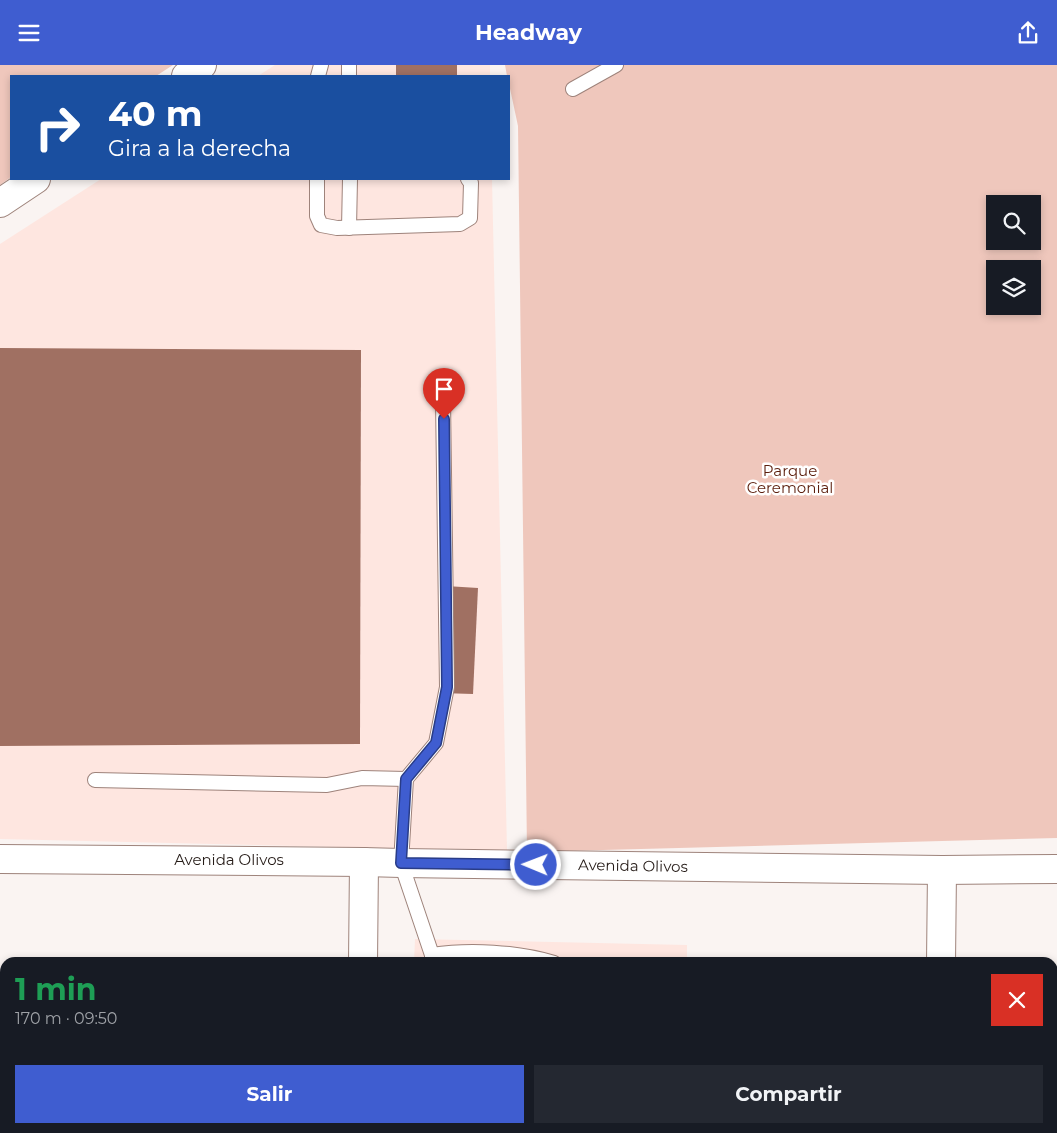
<!DOCTYPE html>
<html lang="es">
<meta charset="utf-8">
<style>
:root{--surface:#171b24;--page:#242831;--text:#f1f3f6;--muted:#9ea1a6;--accent:#3f5dd0}
body{margin:0;font-family:Montserrat,sans-serif;background:var(--page);color:var(--text);height:100vh;display:flex;flex-direction:column;font-size:19px;white-space:nowrap}
*{box-sizing:border-box;margin:0}
p{font-size:16px;color:var(--muted)}
.icon{flex:none;width:28px;height:28px;fill:none;stroke:currentColor;stroke-width:2;stroke-linecap:round;stroke-linejoin:round}
.map{position:relative;flex:1;overflow:hidden}
.side{position:absolute;left:0px;top:892px;width:1058px;height:176px;display:flex;flex-direction:column;background:var(--surface);border-radius:15px 15px 0 0;box-shadow:0 2px 8px #0003}
.side>*{flex:none}
.hud{position:absolute;left:10px;top:10px;width:500px;height:105px;border-radius:0px;box-shadow:0 2px 8px #0003;background:#1a4fa0;color:#fff;overflow:hidden}
.fabs{position:absolute;left:986px;top:130px;display:grid;gap:10px}
.fabs a{display:grid;place-items:center;width:55px;height:55px;border-radius:0px;background:var(--surface);box-shadow:0 2px 8px #0003;font-size:25px}
.pin{position:absolute;display:grid;place-items:center;width:42px;height:42px;color:#fff;margin:-51px -21px;border-radius:50% 50% 50% 0;rotate:-45deg;box-shadow:0 0 5px #0007}
.pin .icon{rotate:45deg}
.me{position:absolute;width:55px;margin:-28px;rotate:271deg;stroke-linejoin:round;filter:drop-shadow(0 0 4px #0008)}
.turn{display:flex;align-items:center;gap:18px;height:105px;padding:0 15px;font-size:22px}
.turn .icon{width:65px;height:65px;stroke-width:2.5}
.turn b{display:block;font-size:35px;line-height:42px}
.round{display:grid;place-items:center;flex:none;width:52px;height:52px;border-radius:0px;background:var(--page)}
.head{display:flex;align-items:center;justify-content:space-between;height:85px;padding:0 15px}
h1{font-size:30px;font-weight:700;line-height:38px;color:#1e9e55}
.button{display:flex;gap:10px;margin-top:auto;padding:10px 15px}
.button a{flex:1;height:58px;border-radius:0px;background:var(--accent);color:#fff;font-size:20px;font-weight:700;line-height:58px;text-align:center}
.button a+a{background:var(--page);color:var(--text)}
header{display:flex;justify-content:space-between;align-items:center;height:65px;padding:0 15px;background:var(--accent);color:#fff;font-size:22px;font-weight:700}
.map>svg:first-child{display:block}
.built{fill:#fee6e0}
.green{fill:#efc7bc;fill-rule:evenodd}
.building{fill:#a07062}
.lines{fill:none;stroke-linecap:round;stroke-linejoin:round}
.lane-casing{stroke:#9e837b;stroke-width:16}
.street-casing{stroke:#9e837b;stroke-width:30}
.secondary-casing{stroke:#9e837b;stroke-width:30}
.lane{stroke:#fff;stroke-width:14}
.street{stroke:#fff;stroke-width:28}
.secondary{stroke:#fff;stroke-width:28}
.route-casing{stroke:#293c87;stroke-width:12}
.route{stroke:#3f5dd0;stroke-width:9}
.labels{text-anchor:middle;stroke-width:5;stroke-linejoin:round;paint-order:stroke}
.park-label{font-size:15px;fill:#5b1d0b;stroke:#fff}
.street-label{font-size:15px;fill:#261c18;stroke:#fff}
</style>
<header><svg class="icon" aria-label="menu" viewBox="0 0 24 24"><path d="M4 6h16M4 12h16M4 18h16"/></svg>Headway<svg class="icon" aria-label="share" viewBox="0 0 24 24"><path d="M12 15V3M7 8l5-5 5 5M5 13v7h14v-7"/></svg></header>
<div class="map">
<svg width="1057" height="1068" viewBox="0 0 1057 1068">
<rect width="100%" height="100%" fill="#faf4f2"/>
<g class="built">
<path d="M 275,0 L 490,0 L 490,11 L 258,11 Z"/>
<path d="M 101,114 L 492,114 L 507,786 L 0,774 L 0,179 Z"/>
<path d="M 415,874 L 687,880 L 687,897 L 414,898 Z"/>
<path d="M 410,1064 L 682,1064 L 682,1068 L 409,1068 Z"/>
</g>
<g class="green">
<path d="M 0,0 L 173,0 L 156,11 L 11,11 L 11,112 L 0,120 Z"/>
<path d="M 505,0 L 1057,0 L 1057,773 L 527,787 L 518,61 L 509,19 L 509,11 L 507,11 ZM 995,139 L 1032,139 L 1032,176 L 995,176 ZM 995,204 L 1032,204 L 1032,241 L 995,241 Z"/>
</g>
<g class="building">
<rect x="396" y="0" width="61" height="11"/>
<path d="M 0,283 L 361,285 L 360,679 L 0,681 Z"/>
<path d="M 446,521 L 478,523 L 473,629 L 440,628 Z"/>
</g>
<g class="lines">
<g class="lane-casing">
<g id="lane">
<path d="M 349,0 L 349,11"/>
<path d="M 318,11 L 321,0"/>
<path d="M 573,24 L 616,0"/>
<path d="M 317,114 L 317,151 L 321,160 L 337,163 L 460,159 L 470,153 L 471,118 L 468,114"/>
<path d="M 349,163 L 350,114"/>
<path d="M 95,715 L 327,720 L 362,713 L 406,714"/>
<path d="M 432,890 C 470,884 517,887 554,898"/>
<path d="M 432,898 L 432,890 L 401,798 L 406,714 L 436,678 L 447,622 L 443,335"/>
<path d="M 428,1068 L 428,1064"/>
<path d="M 561,1068 L 561,1064"/>
</g>
</g>
<g class="street-casing">
<g id="street">
<path d="M 363,898 L 364,797"/>
<path d="M 941,898 L 942,805"/>
<path d="M 361,1068 L 361,1064"/>
<path d="M 938,1068 L 938,1064"/>
</g>
</g>
<g class="secondary-casing">
<g id="secondary">
<path d="M 186,11 L 202,0"/>
<path d="M 0,138 L 36,114"/>
<path d="M 0,794 L 364,797 L 401,798 L 942,805 L 1057,804"/>
</g>
</g>
<use href="#lane" class="lane"/>
<use href="#street" class="street"/>
<use href="#secondary" class="secondary"/>
</g>
<g class="lines">
<g class="route-casing">
<path id="route" d="M 444,354 L 447,622 L 436,678 L 406,714 L 401,798 L 536,800"/>
</g>
<use href="#route" class="route"/>
</g>
<g class="labels">
<g class="park-label">
<text x="790" y="411">Parque<tspan x="790" dy="17">Ceremonial</tspan></text>
</g>
<g class="street-label">
<text x="229" y="800">Avenida Olivos</text>
<text transform="translate(633 801) rotate(1)" y="5">Avenida Olivos</text>
</g>
</g>
</svg>
<div class="fabs">
<a><svg class="icon" aria-label="search" viewBox="0 0 24 24"><circle cx="10" cy="10" r="6"/><path d="M15 15l6 6"/></svg></a>
<a><svg class="icon" aria-label="layers" viewBox="0 0 24 24"><path d="M12 4l9 5-9 5-9-5zM3 14l9 5 9-5"/></svg></a>
</div>
<div class="pin" style="left:444px;top:354px;background:#d93025"><svg class="icon" aria-label="arrive" viewBox="0 0 24 24"><path d="M6 21V4h12l-3 4 3 4H6"/></svg></div>
<svg class="me" style="left:536px;top:800px" viewBox="-20 -20 40 40"><circle r="17" fill="#3f5dd0" stroke="#fff" stroke-width="3"/><path d="M0-11L8 9 0 5-8 9z" fill="#fff"/></svg>
<div class="hud">
<div class="turn"><svg class="icon" aria-label="right" viewBox="0 0 24 24"><path d="M7 20v-9h11M14 6l5 5-5 5"/></svg><div><b>40 m</b>Gira a la derecha</div></div>
</div>
<section class="side">
<div class="head"><div><h1>1 min</h1><p>170 m · 09:50</p></div><a class="round" style="background:#d93025;color:#fff"><svg class="icon" aria-label="close" viewBox="0 0 24 24"><path d="M6 6l12 12M18 6L6 18"/></svg></a></div>
<div class="button"><a>Salir</a><a>Compartir</a></div>
</section>
</div>
